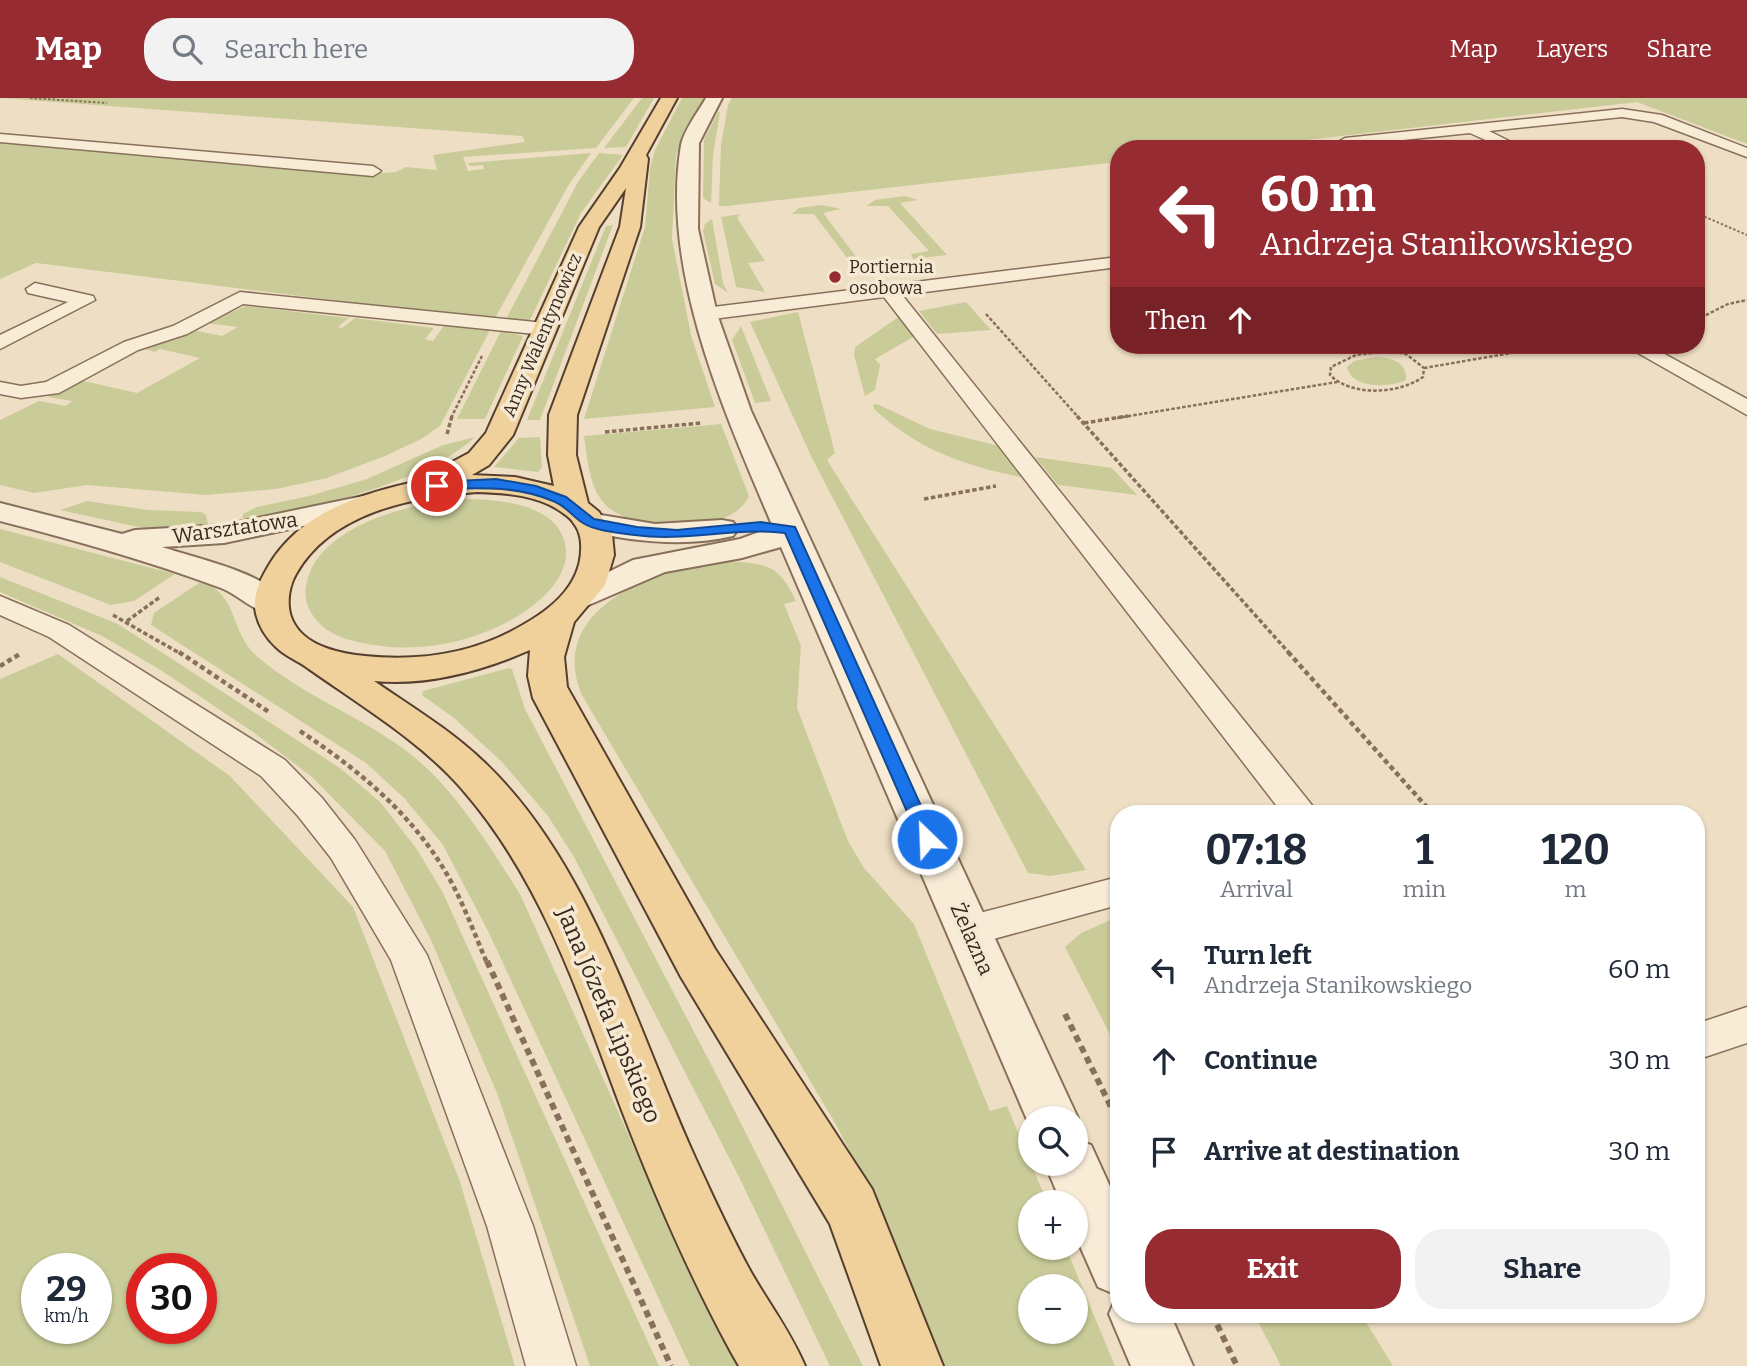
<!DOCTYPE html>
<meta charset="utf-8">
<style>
:root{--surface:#fff;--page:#f2f2f3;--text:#1f2937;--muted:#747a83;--accent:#962b32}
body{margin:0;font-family:Bitter,serif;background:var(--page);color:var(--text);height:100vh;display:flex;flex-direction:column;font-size:26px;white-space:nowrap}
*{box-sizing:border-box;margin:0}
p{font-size:23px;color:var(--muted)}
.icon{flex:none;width:38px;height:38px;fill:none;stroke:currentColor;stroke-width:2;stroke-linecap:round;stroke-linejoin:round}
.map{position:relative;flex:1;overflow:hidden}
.details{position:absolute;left:1110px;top:707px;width:595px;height:518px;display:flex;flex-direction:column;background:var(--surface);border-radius:28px;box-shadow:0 2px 5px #0004}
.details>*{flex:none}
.top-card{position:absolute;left:1110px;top:42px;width:595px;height:214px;border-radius:28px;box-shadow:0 2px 5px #0004;background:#962b32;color:#fff;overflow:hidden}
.tools{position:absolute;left:1018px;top:1008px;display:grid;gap:14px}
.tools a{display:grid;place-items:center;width:70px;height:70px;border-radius:50%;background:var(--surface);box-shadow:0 2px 5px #0004;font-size:35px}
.speed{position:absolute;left:21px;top:1155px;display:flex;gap:14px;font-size:35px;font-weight:700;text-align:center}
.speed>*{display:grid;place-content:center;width:91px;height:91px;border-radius:50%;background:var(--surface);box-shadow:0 2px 5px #0004;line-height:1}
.speed small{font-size:18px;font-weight:400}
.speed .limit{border:10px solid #d22;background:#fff;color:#111}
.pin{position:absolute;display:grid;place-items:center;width:60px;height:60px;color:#fff;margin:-30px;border:4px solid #fff;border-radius:50%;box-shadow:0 2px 7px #0007}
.me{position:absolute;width:77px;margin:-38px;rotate:336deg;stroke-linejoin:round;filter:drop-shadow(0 0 5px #0008)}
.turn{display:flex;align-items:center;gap:24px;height:147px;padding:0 35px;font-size:32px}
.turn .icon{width:91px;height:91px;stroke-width:2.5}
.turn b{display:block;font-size:49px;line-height:60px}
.then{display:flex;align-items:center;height:66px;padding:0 35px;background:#0003;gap:14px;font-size:26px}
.eta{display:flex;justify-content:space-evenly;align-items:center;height:119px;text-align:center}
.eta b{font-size:42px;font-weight:700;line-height:49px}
.cta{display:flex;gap:14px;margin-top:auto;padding:14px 35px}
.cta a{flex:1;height:80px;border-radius:28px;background:var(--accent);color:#fff;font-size:28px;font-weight:700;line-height:80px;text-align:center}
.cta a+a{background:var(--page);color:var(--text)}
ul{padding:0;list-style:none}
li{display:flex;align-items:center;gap:21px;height:91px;padding:0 35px}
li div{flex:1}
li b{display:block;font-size:26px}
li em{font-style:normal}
header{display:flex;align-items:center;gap:42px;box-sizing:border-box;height:98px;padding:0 35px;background:var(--accent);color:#fff}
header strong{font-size:33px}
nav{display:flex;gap:38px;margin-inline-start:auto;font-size:24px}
.search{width:490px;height:63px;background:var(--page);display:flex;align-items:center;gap:18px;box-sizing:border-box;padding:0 24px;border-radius:28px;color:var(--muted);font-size:26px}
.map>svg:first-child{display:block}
.green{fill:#c9cc98;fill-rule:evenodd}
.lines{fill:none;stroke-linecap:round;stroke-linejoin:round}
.service-casing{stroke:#88705a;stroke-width:3}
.minor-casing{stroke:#88705a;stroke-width:4}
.primary-casing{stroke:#563f2f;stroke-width:4}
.path-far4{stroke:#88705a;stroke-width:2;stroke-dasharray:2.5 2;stroke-linecap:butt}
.path-far3{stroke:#88705a;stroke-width:2.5;stroke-dasharray:3.5 2;stroke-linecap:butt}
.path-far2{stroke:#88705a;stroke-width:3.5;stroke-dasharray:4.5 2.5;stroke-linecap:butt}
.path-far1{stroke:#88705a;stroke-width:4.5;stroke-dasharray:5 3.5;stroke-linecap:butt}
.path{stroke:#88705a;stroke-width:6;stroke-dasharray:7 5;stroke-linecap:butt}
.service{fill:#f8ecd7;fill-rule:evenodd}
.minor{fill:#f8ecd7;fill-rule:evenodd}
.primary{fill:#f0d19c;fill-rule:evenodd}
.route{fill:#1a73e8;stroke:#114b97;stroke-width:2}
.poi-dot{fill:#962b32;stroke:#f5e9d3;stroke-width:2.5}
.labels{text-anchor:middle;stroke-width:7;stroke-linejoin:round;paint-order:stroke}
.far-poi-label{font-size:18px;fill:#38291e;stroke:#f5e9d3;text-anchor:start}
.far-street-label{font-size:18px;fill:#38291e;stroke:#f5e9d3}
.street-label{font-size:21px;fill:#38291e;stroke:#f5e9d3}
.near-street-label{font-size:24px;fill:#38291e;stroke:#f5e9d3}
</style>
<header>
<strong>Map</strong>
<div class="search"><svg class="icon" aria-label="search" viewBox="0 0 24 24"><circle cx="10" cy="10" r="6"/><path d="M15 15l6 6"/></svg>Search here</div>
<nav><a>Map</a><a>Layers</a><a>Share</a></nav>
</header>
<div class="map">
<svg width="1747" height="1268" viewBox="0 0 1747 1268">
<rect width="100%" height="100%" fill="#eedfc4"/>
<g class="green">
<path d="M 0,0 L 634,0 L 596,50 L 463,59 L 468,73 L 484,71 L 483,67 L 470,68 L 468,65 L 591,55 L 568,88 L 494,222 L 36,165 L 0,181 L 0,43 L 370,76 L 396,74 L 406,69 L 437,72 L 433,57 L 525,44 L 522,38 Z"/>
<path d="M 642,0 L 654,0 L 626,49 L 604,50 Z"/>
<path d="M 682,0 L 705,0 L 676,57 L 672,141 L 691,237 L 715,309 L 584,321 L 645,129 L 650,70 L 655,52 Z"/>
<path d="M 732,0 L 1747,0 L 1747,46 L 1637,4 L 1228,51 L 1118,51 L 1118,64 L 727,108 L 719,108 L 721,47 L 728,7 Z"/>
<path d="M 718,14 L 720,14 L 713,57 L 711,105 L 703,100 L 704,42 Z"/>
<path d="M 599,55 L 623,57 L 581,115 L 530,222 L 505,223 L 578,84 Z"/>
<path d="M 905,98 L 918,102 L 900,105 L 947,157 L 913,161 L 911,156 L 929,153 L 888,108 L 866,108 L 875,102 Z"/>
<path d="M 822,107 L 841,111 L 823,115 L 857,160 L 848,161 L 814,116 L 792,116 L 799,110 Z"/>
<path d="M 740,116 L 737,120 L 765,163 L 748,165 L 765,194 L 736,189 L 721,119 Z"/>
<path d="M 712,121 L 723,185 L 728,195 L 715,186 L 703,133 L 705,126 Z"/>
<path d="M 613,127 L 540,322 L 527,322 L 606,128 Z"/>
<path d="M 966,204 L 991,232 L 937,236 L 919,213 Z"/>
<path d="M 246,208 L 349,220 L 338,229 L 342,230 L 355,220 L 434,230 L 425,241 L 433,243 L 445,226 L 490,232 L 440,328 L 421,341 L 385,358 L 327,380 L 276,391 L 206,397 L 87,387 L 34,395 L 0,387 L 0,322 L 39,303 L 66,308 L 72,303 L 48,299 L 79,282 L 137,295 L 200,260 L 160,251 L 155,254 L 141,250 L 171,242 L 192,232 L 222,238 L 238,229 L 205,225 Z"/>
<path d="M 798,214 L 835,355 L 827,362 L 1086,772 L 1051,778 L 1028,775 L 812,360 L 750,224 Z"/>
<path d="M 900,218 L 915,238 L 875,261 L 880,267 L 875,292 L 865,298 L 854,257 L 855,249 Z"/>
<path d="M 741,228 L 771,303 L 755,305 L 732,242 Z"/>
<path d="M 501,233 L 523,238 L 485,321 L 457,321 Z"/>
<path d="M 1376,259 C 1391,260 1407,263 1406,282 C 1391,290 1351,291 1347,269 L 1354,263 Z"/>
<path d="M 877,306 L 930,331 L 999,348 L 1021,379 C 964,368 917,351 874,311 L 873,307 Z"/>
<path d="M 721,326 L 749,398 C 731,439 629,436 603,404 C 589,387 587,359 584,338 Z"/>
<path d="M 475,339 C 428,384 307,411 242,426 L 243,416 L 257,409 L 309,398 L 367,381 L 443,347 Z"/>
<path d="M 540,339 L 542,369 L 538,374 L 494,369 L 519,340 Z"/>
<path d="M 1035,359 L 1112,370 L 1137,397 L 1058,387 Z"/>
<path d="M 457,401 C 493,401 563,403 566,453 C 567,468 558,484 547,495 C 505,537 433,557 374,547 C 354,544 331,539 317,523 C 307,511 303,499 307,484 C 319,428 409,406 457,401 Z"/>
<path d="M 87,403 L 148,412 L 201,414 L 206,417 L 209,431 L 157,433 L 60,412 Z"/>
<path d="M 0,431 L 175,476 L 134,503 L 111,507 L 0,464 Z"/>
<path d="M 730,463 C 769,467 778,466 796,503 L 784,506 L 801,548 L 797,610 L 848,743 L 864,770 L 914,826 L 990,1013 L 1007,1008 L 1047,1104 L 1031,1104 L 1031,1150 L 1066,1150 L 1115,1268 L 942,1268 L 878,1106 L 835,1025 L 583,599 C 542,510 662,466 730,463 ZM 1031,1188 L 1076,1188 L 1076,1234 L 1031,1234 Z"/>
<path d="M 0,479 L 118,526 L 340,670 L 380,704 L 416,750 L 442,793 L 659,1268 L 590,1268 L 497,995 L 431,842 L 385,753 L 312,679 L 253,634 L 159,571 L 102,538 L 0,494 Z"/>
<path d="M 202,483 C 242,501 228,535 260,561 C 303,597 359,618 404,651 C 453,687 488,746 520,796 L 702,1200 L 743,1268 L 690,1268 L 489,835 L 443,747 L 404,700 L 366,665 L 151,527 L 154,515 Z"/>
<path d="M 58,556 L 230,678 L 353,809 L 460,1084 L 515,1268 L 0,1268 L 0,581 ZM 37,1171 L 96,1171 L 96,1230 L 37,1230 ZM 142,1171 L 201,1171 L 201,1230 L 142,1230 Z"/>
<path d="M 509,570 L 512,571 L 525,611 L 714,972 L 863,1268 L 830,1268 L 738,1077 L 574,759 L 548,718 L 502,664 L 454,620 L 422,597 L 423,593 Z"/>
<path d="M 1115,820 L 1118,825 L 1118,952 L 1065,849 L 1081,835 Z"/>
<path d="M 1254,1216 L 1361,1216 L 1393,1268 L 1281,1268 Z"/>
</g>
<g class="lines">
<g class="service-casing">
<g id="service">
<path d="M 1622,11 L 1662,17 L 1747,50 L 1747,59 L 1654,24 L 1622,19 L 1489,33 L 1525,51 L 1505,51 L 1470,35 L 1345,48 L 1338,44 L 1345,40 Z"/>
<path d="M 0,36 L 373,68 L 381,73 L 373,78 L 0,44 Z"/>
<path d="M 1118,159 L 1118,169 L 902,197 L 1319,716 L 1283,716 L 884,199 L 705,222 L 695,216 L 705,210 Z"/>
<path d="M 35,185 L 93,198 L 95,202 L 0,251 L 0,237 L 68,204 L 28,195 L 26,191 Z"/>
<path d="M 240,194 L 545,225 L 555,231 L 545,237 L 243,206 L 187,236 L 138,252 L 59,295 L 21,300 L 0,296 L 0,284 L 21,288 L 46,284 L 124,244 L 173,228 Z"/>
<path d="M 1624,247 L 1648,247 L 1747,301 L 1747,317 Z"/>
<path d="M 0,498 L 69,527 L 285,662 L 322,700 L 355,742 L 427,857 L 533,1128 L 576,1268 L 526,1268 L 487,1128 L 391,862 L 331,760 L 298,718 L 261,678 L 49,539 L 0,517 Z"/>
<path d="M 1118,779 L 1118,807 L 968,848 L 955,844 L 949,833 L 955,822 L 968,818 Z"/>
<path d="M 1747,909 L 1747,945 L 1696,962 L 1696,926 Z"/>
</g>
</g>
<g class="minor-casing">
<g id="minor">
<path d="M 706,0 L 722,0 L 699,45 L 698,131 L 717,216 L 751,313 L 1070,1003 L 1078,1020 L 1076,1024 L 1076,1020 L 1031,1020 L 1031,1031 L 781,449 L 742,460 L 665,474 L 577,512 L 565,509 L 560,502 L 565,495 L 633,462 L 740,441 L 773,429 C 725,316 660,172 681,47 C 684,32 698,14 706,0 Z"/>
<path d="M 368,397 L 379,400 L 383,406 L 379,412 L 224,445 L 162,449 C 197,461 266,474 288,506 L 283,513 C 256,520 244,499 221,490 C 149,463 74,442 0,423 L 0,405 L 122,436 L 135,432 L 224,427 Z"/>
<path d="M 589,415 L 655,426 L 722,422 L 733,424 L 738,431 L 733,438 C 683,450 628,443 578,431 L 573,424 L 578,417 Z"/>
<path d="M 1076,1042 L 1091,1047 L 1118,1106 L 1118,1216 L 1170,1216 L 1193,1268 L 1131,1268 L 1109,1216 L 1117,1197 L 1098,1189 L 1076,1139 L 1076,1104 L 1061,1104 L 1045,1066 L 1076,1066 Z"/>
</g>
</g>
<g class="primary-casing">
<path id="primary" d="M 661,0 L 677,0 L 646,57 L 648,61 L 640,129 L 577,317 L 576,357 L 588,405 L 599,414 L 612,436 L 614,457 L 605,487 L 574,524 L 564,559 L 567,589 L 715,851 L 872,1091 L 943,1268 L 881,1268 L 830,1126 L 681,879 L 533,600 L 528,578 L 530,552 C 482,573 427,588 374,583 C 412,609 452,633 485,665 C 593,768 637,934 698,1066 C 715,1103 732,1140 752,1176 C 770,1207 791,1235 805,1268 L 739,1268 L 731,1254 C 688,1175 653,1093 621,1010 C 579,898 542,782 461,690 C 420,643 360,607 309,571 C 299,563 286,559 276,549 C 265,539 257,525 255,510 C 254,493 261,481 269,467 C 301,413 365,394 424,382 L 428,377 L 469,355 L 486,335 L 579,129 L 620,70 ZM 626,90 L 620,129 L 549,317 L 548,357 L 554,388 L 515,379 L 472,377 L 489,367 L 513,337 L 599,129 ZM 477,394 C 506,395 539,397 563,415 C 574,422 580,432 581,445 C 584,490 545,516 510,534 C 465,557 414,563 365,558 C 342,556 308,549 295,527 C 285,512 288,490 296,476 C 331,414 412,399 477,394 Z"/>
</g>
<g class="path-far4">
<path d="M 30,0 L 107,5"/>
<path d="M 1696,115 L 1747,137"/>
</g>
<g class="path-far3">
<path d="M 986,216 L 1079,320"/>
<path d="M 1696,222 L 1728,206 L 1747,202"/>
<path d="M 1388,253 L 1406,256 L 1424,270 L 1423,279 C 1399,296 1352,299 1330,277 L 1331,269 L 1356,257 Z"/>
<path d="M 1424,270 L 1546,249 L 1596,252"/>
<path d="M 451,320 L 482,258"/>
<path d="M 1117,320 L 1337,284"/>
</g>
<g class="path-far2">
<path d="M 1077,318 L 1290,556"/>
<path d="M 1084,325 L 1128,318"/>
<path d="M 605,334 L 701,325"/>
<path d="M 447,336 L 452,318"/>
<path d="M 924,401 L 996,388"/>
<path d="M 113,517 L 181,556"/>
<path d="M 127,523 L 160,499"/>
</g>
<g class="path-far1">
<path d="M 179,554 L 269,614"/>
<path d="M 1288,554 L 1433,716"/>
<path d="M 0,568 L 20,556"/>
<path d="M 300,633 C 356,670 410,714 445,773 C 462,801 474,835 487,865"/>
</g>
<g class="path">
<path d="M 487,863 L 671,1268"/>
<path d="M 1065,916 L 1118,1023"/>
<path d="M 1212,1216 L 1237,1268"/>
</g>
<use href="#service" class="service"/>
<use href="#minor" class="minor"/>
<use href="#primary" class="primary"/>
</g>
<path class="route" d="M 496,381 L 536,388 L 566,399 L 594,421 L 637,429 L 677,432 L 761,424 L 795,429 L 936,741 L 934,746 L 921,746 L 919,741 L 785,435 C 735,429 685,444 635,437 C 620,435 595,433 583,425 C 573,419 565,407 553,403 C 515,387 478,390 437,391 L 431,388 L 437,384 Z"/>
<circle class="poi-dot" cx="835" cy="179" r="7"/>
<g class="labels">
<g class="far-poi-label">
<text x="849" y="175">Portiernia<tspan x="849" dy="21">osobowa</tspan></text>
</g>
<g class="far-street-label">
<text transform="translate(542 237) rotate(-67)" y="6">Anny Walentynowicz</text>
</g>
<g class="street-label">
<text transform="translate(235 430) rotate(-8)" y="7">Warsztatowa</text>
<text transform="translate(972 841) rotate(66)" y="7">Żelazna</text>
</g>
<g class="near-street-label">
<text transform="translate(609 917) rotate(67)" y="8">Jana Józefa Lipskiego</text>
</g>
</g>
</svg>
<div class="tools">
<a><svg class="icon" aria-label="search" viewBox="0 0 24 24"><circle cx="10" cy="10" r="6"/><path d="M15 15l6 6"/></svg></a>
<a>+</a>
<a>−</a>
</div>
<div class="speed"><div>29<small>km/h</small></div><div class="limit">30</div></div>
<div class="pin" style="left:437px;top:388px;background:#d93025"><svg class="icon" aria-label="arrive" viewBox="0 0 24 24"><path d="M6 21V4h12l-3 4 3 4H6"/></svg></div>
<svg class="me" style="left:927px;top:741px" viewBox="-20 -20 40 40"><circle r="17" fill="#1a73e8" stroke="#fff" stroke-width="3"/><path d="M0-11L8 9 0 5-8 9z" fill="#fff"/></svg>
<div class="top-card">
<div class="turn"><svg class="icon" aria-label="left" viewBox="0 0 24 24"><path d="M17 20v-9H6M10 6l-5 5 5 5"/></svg><div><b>60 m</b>Andrzeja Stanikowskiego</div></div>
<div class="then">Then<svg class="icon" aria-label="ahead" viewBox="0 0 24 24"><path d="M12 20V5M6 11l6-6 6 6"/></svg></div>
</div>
<section class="details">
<div class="eta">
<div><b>07:18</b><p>Arrival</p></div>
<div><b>1</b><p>min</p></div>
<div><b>120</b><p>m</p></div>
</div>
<ul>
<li><svg class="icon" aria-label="left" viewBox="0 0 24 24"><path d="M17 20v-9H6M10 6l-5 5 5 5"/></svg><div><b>Turn left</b><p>Andrzeja Stanikowskiego</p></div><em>60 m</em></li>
<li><svg class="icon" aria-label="ahead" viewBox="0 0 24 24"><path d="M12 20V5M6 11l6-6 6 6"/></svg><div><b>Continue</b></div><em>30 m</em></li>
<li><svg class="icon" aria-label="arrive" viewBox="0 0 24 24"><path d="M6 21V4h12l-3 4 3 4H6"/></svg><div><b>Arrive at destination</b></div><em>30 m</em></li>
</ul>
<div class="cta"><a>Exit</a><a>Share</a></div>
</section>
</div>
